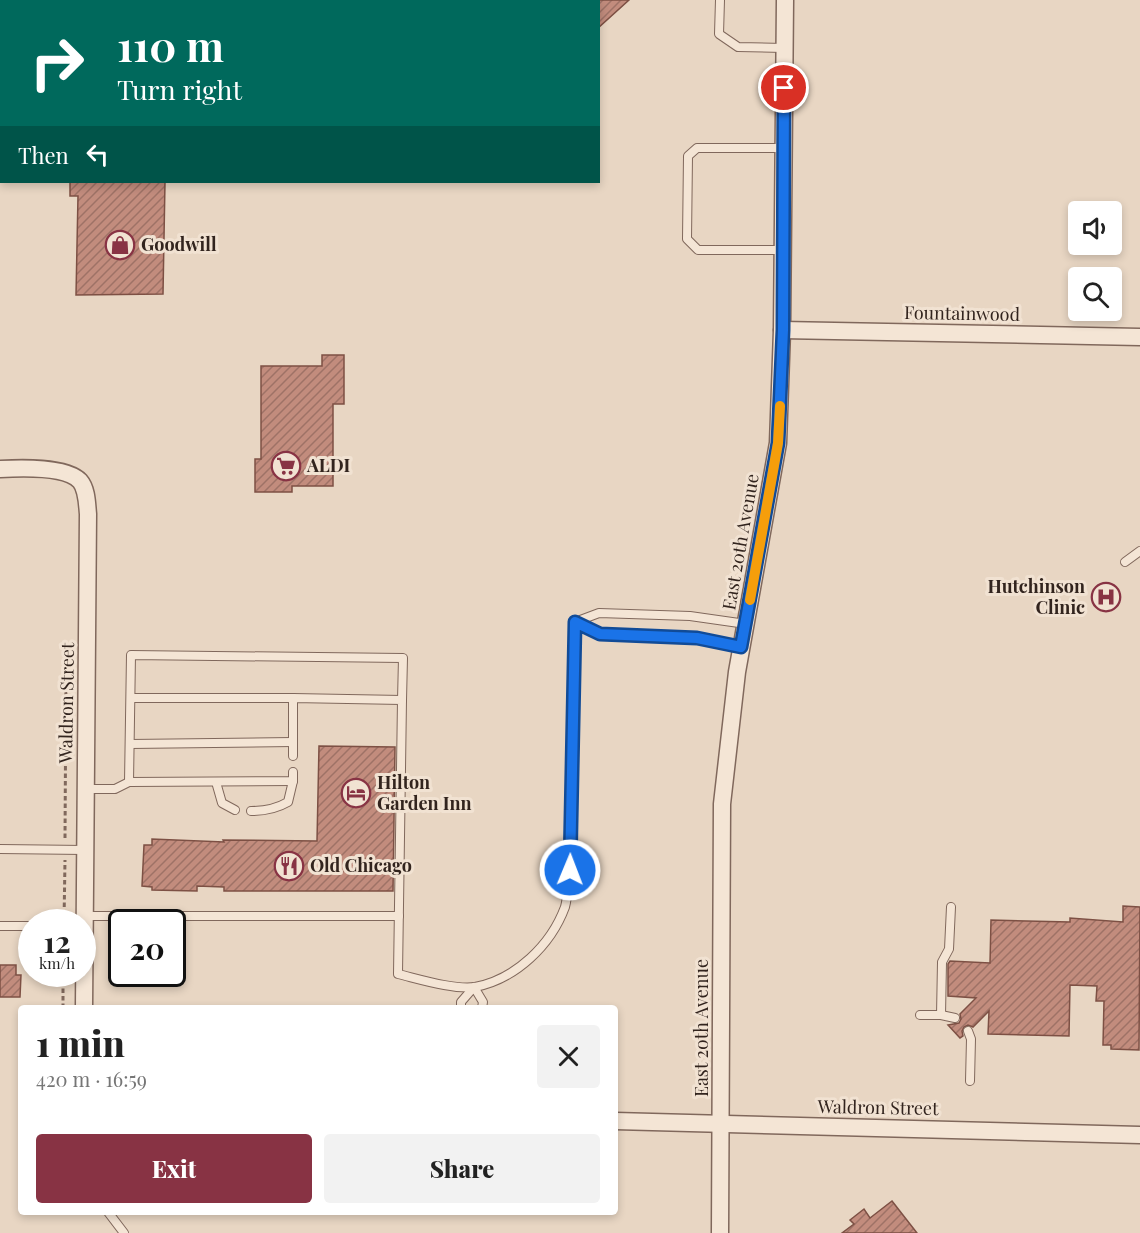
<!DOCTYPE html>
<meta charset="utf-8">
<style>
:root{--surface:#fff;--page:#f2f2f2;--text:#222;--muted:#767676;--accent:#834}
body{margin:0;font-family:"Playfair Display",serif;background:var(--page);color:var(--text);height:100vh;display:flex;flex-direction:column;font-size:22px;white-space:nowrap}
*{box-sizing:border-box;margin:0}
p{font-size:20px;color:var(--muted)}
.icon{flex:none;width:33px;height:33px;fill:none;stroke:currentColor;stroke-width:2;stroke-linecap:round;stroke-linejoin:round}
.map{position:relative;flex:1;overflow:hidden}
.details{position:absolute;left:18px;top:1005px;width:600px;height:210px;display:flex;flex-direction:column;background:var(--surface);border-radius:6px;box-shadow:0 3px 9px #0003}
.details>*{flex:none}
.hud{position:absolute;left:0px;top:0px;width:600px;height:183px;box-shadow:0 3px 9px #0003;background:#00695c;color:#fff;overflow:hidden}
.fabs{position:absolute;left:1068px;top:201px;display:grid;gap:12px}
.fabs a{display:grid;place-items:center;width:54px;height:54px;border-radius:6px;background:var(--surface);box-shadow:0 3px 9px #0003;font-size:30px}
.speed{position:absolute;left:18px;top:909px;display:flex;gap:12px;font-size:30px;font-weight:700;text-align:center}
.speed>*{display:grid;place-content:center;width:78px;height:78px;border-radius:50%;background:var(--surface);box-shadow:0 3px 9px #0003;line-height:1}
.speed small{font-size:15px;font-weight:400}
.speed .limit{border:3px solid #111;border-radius:9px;background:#fff;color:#111}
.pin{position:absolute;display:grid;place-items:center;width:51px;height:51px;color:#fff;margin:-26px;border:3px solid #fff;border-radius:50%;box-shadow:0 2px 6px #0007}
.me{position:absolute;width:66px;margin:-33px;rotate:1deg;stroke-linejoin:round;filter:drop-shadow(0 0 4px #0008)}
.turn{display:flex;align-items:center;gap:21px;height:126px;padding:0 18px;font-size:27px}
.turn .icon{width:78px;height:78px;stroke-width:2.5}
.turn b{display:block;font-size:42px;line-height:51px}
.then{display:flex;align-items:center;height:57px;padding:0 18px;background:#0003;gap:12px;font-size:22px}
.round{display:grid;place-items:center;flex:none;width:63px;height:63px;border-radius:6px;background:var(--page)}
.head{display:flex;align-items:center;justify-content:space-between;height:102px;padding:0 18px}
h1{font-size:36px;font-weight:800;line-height:45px}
.primary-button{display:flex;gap:12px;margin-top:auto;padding:12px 18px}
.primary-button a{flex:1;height:69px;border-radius:6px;background:var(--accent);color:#fff;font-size:24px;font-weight:800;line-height:69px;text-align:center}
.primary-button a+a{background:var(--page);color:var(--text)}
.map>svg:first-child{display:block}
.building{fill:url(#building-hatch);stroke:#7d5044;stroke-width:1.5}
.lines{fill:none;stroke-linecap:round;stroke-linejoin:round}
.service-casing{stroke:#80685c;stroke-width:10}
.minor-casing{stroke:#80685c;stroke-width:19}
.path{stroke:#80685c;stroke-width:3;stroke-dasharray:4.5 3;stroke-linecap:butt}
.service{stroke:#f4e5d5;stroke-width:8}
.minor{stroke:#f4e5d5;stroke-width:16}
.route-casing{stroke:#114b97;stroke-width:15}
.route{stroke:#1a73e8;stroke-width:10}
.slow{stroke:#f59e0b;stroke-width:10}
.labels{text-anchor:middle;stroke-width:6;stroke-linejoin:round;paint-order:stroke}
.poi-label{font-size:18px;font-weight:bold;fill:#32241e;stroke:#f1e2d2;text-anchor:start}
.street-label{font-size:18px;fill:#32241e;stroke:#f1e2d2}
</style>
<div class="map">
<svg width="1140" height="1233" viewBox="0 0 1140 1233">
<defs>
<pattern id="building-hatch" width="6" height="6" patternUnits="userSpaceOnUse" patternTransform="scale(1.5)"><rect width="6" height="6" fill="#c28c7d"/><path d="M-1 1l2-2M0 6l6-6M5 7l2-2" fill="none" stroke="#9e7266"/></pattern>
</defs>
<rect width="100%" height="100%" fill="#e8d6c3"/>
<g class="building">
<path d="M 598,0 L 629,0 L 598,28 Z"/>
<path d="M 70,182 L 165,182 L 163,294 L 76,295 L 78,196 L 70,196 Z"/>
<path d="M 322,355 L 344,355 L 344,404 L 333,404 L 333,486 L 292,486 L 292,492 L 255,492 L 255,459 L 261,459 L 261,366 L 322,366 Z"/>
<path d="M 319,746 L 395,747 L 393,891 L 224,891 L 224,887 L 197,886 L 197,891 L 152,890 L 152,887 L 142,886 L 144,845 L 152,845 L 152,839 L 224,842 L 223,840 L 317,841 Z"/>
<path d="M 1123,906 L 1140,907 L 1139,1050 L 1111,1049 L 1111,1045 L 1103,1045 L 1104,1001 L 1096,1001 L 1097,986 L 1070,985 L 1069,1036 L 988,1034 L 989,1011 L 973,1027 L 968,1025 L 964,1027 L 962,1031 L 963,1036 L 960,1038 L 948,1025 L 959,1023 L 961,1019 L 960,1014 L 976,998 L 948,996 L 948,964 L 950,961 L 990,963 L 991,920 L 1070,922 L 1070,918 L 1123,922 Z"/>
<path d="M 0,965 L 16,965 L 16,975 L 21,975 L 20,997 L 0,997 Z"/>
<path d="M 892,1201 L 917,1233 L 842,1233 L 854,1224 L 850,1220 L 864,1209 L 870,1218 Z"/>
</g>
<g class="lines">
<g class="service-casing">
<g id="service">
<path d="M 720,0 L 719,34 L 738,47 L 784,48"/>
<path d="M 783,250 L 698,250 L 687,239 L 688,156 L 697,148 L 784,148"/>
<path d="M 1125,562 L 1140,551"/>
<path d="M 741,647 L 697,638 L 600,635 L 575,622 L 599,613 L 690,616 L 746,624"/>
<path d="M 131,698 L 293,698"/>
<path d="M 130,744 L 293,742"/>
<path d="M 293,756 L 293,698 L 402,700 L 398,974 C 419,979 454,990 475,987 C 516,979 551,945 565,907 C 568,896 568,882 570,870 L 575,622"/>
<path d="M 129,782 L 131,655 L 403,658 L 402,700"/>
<path d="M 216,782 L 222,803 L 235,810"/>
<path d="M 85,789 L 115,789 L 129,782 L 293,781 L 293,772"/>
<path d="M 251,811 C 265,811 276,809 288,802 L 293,781"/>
<path d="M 0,849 L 85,850"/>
<path d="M 84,916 L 399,916"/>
<path d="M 0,926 L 32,926"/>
<path d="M 461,1008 L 461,1002 L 474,987 L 483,1002 L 482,1008"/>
<path d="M 920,1015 L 941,1015 L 955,1018"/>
<path d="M 941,1015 L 942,962 L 949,949 L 951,907"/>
<path d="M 968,1031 L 971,1039 L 970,1081"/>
<path d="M 108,1212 L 124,1233"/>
</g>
</g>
<g class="minor-casing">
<g id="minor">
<path d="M 782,330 L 1140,337"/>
<path d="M 0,469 C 19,468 66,466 80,481 C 87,489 87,504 88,514 L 84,1008"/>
<path d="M 615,1121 L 1140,1135"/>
<path d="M 720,1233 L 722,804 L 737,672 L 778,443 L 782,330 L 785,0"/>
</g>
</g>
<g class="path">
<path d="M 65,838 L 66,672"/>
<path d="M 64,922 L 65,860"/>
<path d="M 63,1008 L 63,974"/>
</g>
<use href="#service" class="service"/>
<use href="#minor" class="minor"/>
</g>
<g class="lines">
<g class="route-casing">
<path id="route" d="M 570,870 L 575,622 L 600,634 L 697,638 L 741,647 L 778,443 L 783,330 L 784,88"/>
</g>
<use href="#route" class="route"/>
<path class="slow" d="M 750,600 L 778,443 L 780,406"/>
</g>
<defs>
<g id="shop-ring" transform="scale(1.5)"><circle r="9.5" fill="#f1e2d2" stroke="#834" stroke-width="1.5"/><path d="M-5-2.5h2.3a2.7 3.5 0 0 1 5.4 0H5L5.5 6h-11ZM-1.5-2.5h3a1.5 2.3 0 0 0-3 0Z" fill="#834"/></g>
<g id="supermarket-ring" transform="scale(1.5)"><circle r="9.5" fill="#f1e2d2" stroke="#834" stroke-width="1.5"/><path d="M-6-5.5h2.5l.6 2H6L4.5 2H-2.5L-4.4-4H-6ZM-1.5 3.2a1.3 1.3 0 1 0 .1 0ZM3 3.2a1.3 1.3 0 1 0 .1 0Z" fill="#834"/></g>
<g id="hospital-ring" transform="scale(1.5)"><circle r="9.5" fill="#f1e2d2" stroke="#834" stroke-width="1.5"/><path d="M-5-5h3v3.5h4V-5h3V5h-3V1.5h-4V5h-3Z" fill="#834"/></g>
<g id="hotel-ring" transform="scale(1.5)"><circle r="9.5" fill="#f1e2d2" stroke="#834" stroke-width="1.5"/><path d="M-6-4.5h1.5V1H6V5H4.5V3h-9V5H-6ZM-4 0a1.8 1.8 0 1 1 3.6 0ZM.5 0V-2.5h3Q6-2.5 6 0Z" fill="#834"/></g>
<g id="restaurant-ring" transform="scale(1.5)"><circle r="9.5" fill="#f1e2d2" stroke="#834" stroke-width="1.5"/><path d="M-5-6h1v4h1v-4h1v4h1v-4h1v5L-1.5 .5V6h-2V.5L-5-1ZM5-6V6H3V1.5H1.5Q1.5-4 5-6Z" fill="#834"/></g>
</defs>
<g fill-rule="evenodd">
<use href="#shop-ring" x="120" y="245"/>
<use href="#supermarket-ring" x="286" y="466"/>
<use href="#hospital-ring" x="1106" y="597"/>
<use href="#hotel-ring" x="356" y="793"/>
<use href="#restaurant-ring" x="289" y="866"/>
</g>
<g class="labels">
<g class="poi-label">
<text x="141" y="251">Goodwill</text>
<text x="307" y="472">ALDI</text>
<text x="1085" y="593" text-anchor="end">Hutchinson<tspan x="1085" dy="21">Clinic</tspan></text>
<text x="377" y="789">Hilton<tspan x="377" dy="21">Garden Inn</tspan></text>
<text x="310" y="872">Old Chicago</text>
</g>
<g class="street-label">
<text transform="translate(962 314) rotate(1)" y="6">Fountainwood</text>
<text transform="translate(741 542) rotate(-80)" y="6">East 20th Avenue</text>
<text transform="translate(67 703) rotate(-89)" y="6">Waldron Street</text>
<text transform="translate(702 1028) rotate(-90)" y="6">East 20th Avenue</text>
<text transform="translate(878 1108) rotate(1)" y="6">Waldron Street</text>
</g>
</g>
</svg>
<div class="fabs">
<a><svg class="icon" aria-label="sound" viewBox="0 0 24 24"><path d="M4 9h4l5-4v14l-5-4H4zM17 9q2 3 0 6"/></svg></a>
<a><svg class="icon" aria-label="search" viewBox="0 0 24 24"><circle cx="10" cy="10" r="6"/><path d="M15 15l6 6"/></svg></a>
</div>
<div class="speed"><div>12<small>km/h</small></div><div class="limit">20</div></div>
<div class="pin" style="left:784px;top:88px;background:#d93025"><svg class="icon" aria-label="arrive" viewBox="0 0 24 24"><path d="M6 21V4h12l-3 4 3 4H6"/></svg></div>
<svg class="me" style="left:570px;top:870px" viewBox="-20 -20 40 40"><circle r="17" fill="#1a73e8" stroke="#fff" stroke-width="3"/><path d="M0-11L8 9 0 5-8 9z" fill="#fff"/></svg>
<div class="hud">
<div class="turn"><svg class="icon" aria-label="right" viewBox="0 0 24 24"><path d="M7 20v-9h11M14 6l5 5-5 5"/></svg><div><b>110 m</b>Turn right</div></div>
<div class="then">Then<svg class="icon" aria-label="left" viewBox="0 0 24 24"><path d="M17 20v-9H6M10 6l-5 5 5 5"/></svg></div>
</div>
<section class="details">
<div class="head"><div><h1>1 min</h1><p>420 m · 16:59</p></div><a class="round"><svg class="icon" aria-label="close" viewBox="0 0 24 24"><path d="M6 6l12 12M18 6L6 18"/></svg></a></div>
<div class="primary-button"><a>Exit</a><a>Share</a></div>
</section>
</div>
